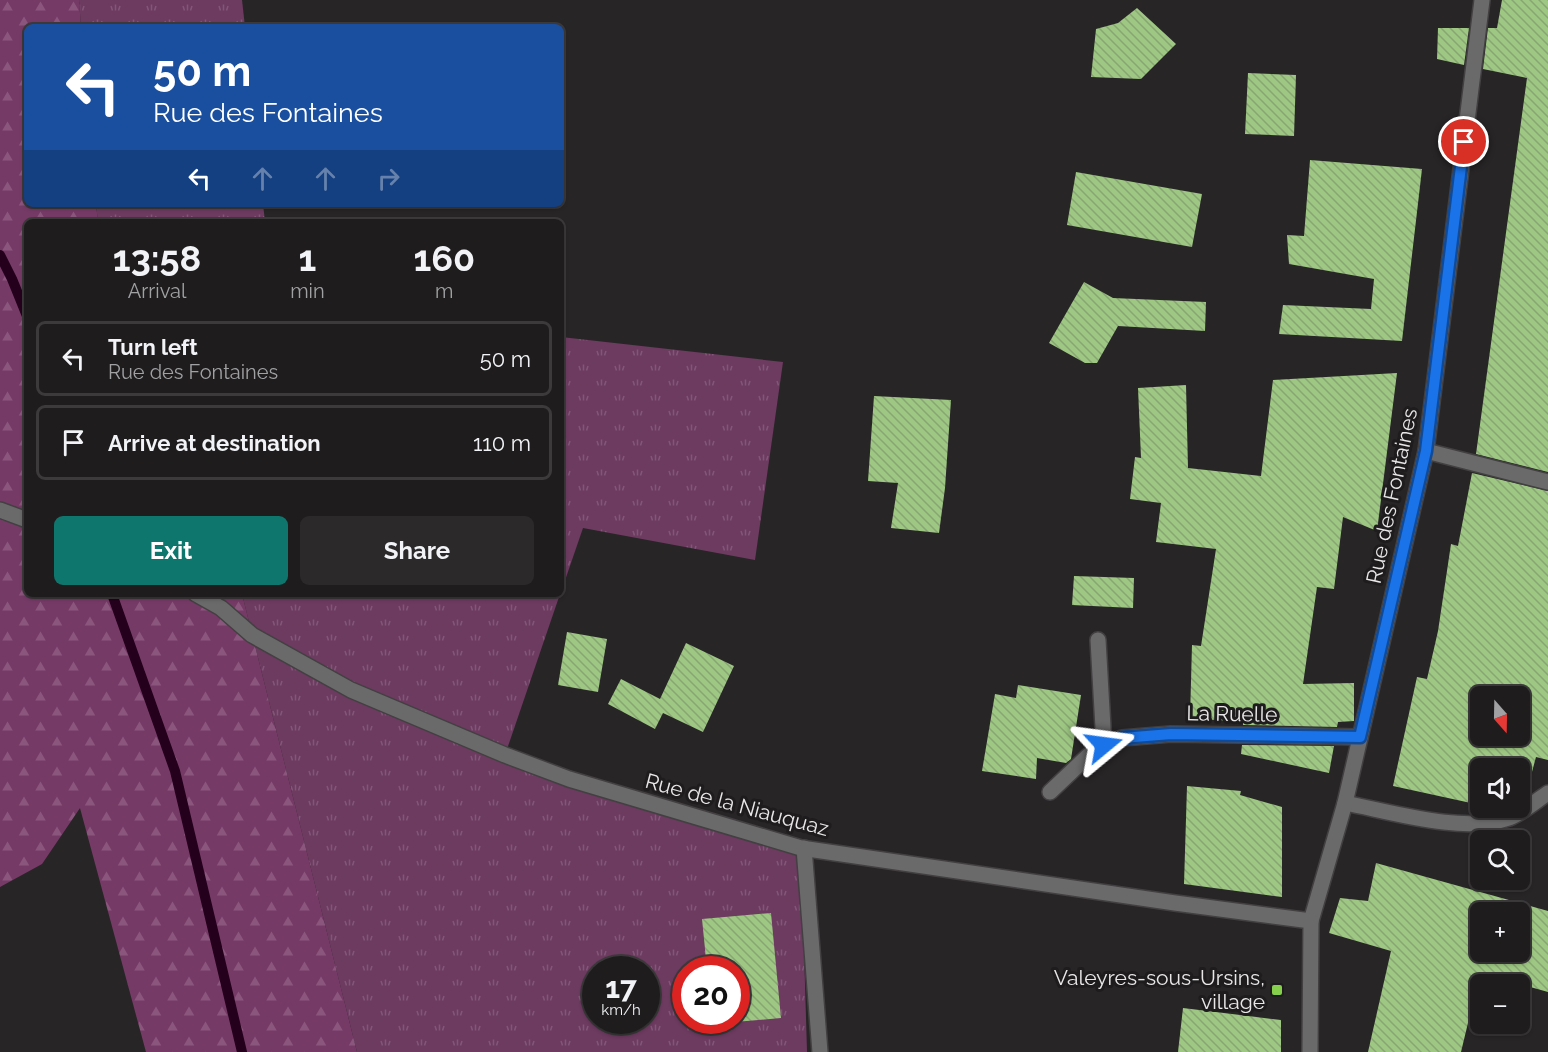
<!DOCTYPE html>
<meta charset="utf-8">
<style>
:root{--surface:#1e1c1d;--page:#2b292a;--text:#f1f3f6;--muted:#a1a1a4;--line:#3c3a3b;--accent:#0f766e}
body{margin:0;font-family:Raleway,sans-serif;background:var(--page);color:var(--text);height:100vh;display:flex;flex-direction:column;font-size:22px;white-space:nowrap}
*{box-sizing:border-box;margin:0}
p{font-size:20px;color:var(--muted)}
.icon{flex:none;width:33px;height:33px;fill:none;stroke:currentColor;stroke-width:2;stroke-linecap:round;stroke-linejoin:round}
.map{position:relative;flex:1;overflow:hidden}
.drawer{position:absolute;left:24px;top:219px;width:540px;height:378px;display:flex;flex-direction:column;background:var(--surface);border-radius:9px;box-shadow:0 2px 4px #0004,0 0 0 2px var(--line)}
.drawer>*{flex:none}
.top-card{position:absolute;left:24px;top:24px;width:540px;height:183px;border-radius:9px;box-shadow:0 2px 4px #0004,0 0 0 2px var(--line);background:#1a4fa0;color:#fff;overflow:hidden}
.needle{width:39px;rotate:160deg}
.fabs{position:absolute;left:1470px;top:686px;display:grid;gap:12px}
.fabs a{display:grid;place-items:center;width:60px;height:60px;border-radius:9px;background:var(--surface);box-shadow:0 2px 4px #0004,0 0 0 2px var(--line);font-size:30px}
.speed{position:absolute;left:582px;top:956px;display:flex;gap:12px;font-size:30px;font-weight:700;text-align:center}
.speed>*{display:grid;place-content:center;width:78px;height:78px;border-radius:50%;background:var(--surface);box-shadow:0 2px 4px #0004,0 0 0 2px var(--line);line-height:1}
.speed small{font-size:15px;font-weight:400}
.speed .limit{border:9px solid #d22;background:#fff;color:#111}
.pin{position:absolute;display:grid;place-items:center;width:51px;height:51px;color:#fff;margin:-26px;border:3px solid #fff;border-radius:50%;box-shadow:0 2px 6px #0007}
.me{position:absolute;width:66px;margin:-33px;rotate:74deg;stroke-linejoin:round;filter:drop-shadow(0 0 4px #0008)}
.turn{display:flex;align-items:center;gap:21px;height:126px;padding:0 30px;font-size:27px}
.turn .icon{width:78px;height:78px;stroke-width:2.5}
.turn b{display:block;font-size:42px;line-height:51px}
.lanes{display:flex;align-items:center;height:57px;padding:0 30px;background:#0003;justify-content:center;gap:30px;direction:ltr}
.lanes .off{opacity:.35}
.eta{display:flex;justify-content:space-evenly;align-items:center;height:102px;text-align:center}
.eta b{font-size:36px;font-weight:700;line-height:42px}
.cta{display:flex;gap:12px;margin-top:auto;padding:12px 30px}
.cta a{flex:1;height:69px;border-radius:9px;background:var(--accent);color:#fff;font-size:24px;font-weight:700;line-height:69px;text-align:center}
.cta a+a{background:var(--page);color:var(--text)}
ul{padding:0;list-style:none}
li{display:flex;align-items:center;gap:18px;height:75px;margin:0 12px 9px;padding:0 18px;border:3px solid var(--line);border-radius:9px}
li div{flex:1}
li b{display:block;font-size:22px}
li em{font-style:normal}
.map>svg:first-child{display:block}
.grass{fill:url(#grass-tufts);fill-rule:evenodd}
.forest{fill:url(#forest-firs)}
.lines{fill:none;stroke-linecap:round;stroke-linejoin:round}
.stream{stroke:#25001d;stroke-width:10}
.building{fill:url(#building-back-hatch);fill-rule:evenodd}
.service-casing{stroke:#434042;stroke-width:18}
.minor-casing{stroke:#434042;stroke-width:18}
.tertiary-casing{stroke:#434042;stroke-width:18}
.service{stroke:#6b6a6b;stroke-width:15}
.minor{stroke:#6b6a6b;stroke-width:15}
.tertiary{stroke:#6b6a6b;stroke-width:15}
.route-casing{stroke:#114b97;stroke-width:15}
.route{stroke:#1a73e8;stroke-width:10}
.poi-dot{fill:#85cf4d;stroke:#1e1c1d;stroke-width:2}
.labels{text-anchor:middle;stroke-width:6;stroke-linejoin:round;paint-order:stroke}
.street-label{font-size:21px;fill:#e9e7e8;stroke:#1e1c1d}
.poi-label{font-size:21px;fill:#e9e7e8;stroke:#1e1c1d;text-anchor:end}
</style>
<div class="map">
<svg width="1548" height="1052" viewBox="0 0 1548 1052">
<defs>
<pattern id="grass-tufts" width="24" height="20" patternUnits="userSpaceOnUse" patternTransform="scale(1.5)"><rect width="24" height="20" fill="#6d3a60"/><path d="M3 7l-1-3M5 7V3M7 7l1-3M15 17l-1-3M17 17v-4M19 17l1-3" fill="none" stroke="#825677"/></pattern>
<pattern id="forest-firs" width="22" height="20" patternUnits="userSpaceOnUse" patternTransform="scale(1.5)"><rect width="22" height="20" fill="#763a67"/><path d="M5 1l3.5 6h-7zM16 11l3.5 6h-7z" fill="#8a567d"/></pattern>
<pattern id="building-back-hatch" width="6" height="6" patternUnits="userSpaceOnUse" patternTransform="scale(1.5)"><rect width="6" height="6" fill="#9dc782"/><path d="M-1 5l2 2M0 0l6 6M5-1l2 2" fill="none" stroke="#87a673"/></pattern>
</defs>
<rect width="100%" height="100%" fill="#282527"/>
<g class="grass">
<path d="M 79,0 L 242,0 L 245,27 L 81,27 Z"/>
<path d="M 96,204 L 263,204 L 265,222 L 98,222 Z"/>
<path d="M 561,337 L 783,362 L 755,560 L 583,528 L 561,592 Z"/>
<path d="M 242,594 L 560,594 L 505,755 L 801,848 L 807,1052 L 357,1052 ZM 596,969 L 646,969 L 646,1020 L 596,1020 ZM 686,969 L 736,969 L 736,1020 L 686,1020 Z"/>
</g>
<path class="forest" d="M 0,0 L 79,0 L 81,27 L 27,27 L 27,204 L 96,204 L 98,222 L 27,222 L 27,594 L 242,594 L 357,1052 L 146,1052 L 80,808 L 42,864 L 0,887 Z"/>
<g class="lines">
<g class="stream">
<path d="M 0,255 L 12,279 L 27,316"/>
<path d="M 112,594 L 175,771 L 242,1052"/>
</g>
</g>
<g class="building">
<path d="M 1502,0 L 1548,0 L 1548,472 L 1476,454 L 1527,78 L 1483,69 L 1488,28 L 1497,28 Z"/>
<path d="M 1137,8 L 1176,44 L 1141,79 L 1091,77 L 1096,29 L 1118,23 Z"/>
<path d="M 1438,28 L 1469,28 L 1464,65 L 1437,59 Z"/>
<path d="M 1248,73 L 1296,75 L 1294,136 L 1245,134 Z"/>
<path d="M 1310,160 L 1422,169 L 1402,341 L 1279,334 L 1283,305 L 1371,309 L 1374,279 L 1289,264 L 1287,235 L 1304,236 Z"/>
<path d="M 1076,172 L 1202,194 L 1192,247 L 1067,225 Z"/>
<path d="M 1084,282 L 1113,298 L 1206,302 L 1205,331 L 1118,326 L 1097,363 L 1085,363 L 1049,343 Z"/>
<path d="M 1397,373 L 1377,531 L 1343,517 L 1334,589 L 1317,587 L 1303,684 L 1354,683 L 1354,721 L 1338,722 L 1337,727 L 1243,725 L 1243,722 L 1190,718 L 1192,645 L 1201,646 L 1216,549 L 1156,542 L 1161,503 L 1130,499 L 1135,457 L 1141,458 L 1138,388 L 1186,385 L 1188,468 L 1261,476 L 1273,380 Z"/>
<path d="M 874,396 L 951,400 L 945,488 L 939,533 L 891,528 L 898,483 L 868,481 Z"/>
<path d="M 1472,473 L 1548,491 L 1548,760 L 1536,757 L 1529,783 L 1520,782 L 1520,768 L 1480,768 L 1480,805 L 1393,786 L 1417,677 L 1427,679 L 1438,631 L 1451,544 L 1458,546 ZM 1480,696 L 1520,696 L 1520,735 L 1480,735 Z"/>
<path d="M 1074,576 L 1134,578 L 1133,608 L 1072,605 Z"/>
<path d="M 567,632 L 607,639 L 598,692 L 558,685 Z"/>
<path d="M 686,643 L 734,666 L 703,732 L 663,713 L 655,729 L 608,704 L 621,679 L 660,699 Z"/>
<path d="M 1018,685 L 1081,695 L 1071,759 L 1066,763 L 1037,758 L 1036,779 L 982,771 L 995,694 L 1016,698 Z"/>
<path d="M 1242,745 L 1334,746 L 1329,773 L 1241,754 Z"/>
<path d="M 1187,786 L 1241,791 L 1240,795 L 1282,807 L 1282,897 L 1184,884 Z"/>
<path d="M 1376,863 L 1548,911 L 1548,992 L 1480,973 L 1461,1052 L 1368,1052 L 1391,951 L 1329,933 L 1340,898 L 1368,901 ZM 1480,912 L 1520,912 L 1520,951 L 1480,951 Z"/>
<path d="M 771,913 L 781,1018 L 712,1024 L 711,1020 L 736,1020 L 736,969 L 707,969 L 702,919 Z"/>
<path d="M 1183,1008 L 1281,1020 L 1281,1052 L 1178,1052 Z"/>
</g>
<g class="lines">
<g class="service-casing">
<g id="service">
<path d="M 1098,640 L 1104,745 L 1122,738 L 1171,734 L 1360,737"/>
<path d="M 1050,792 L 1089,755 L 1104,745"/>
<path d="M 1345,803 C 1392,812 1463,834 1509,818 C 1522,813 1536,801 1548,793"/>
<path d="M 804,848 L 820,1052"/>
</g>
</g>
<g class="minor-casing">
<g id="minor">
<path d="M 1426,451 L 1548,482"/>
<path d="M 1311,921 L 1345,803 L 1426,451 L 1482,0"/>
</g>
</g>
<g class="tertiary-casing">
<g id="tertiary">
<path d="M 0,510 L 27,520"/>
<path d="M 196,594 L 221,608 L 252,635 L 351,690 L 505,755 L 569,779 L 801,848 L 1175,903 L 1311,921 L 1310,1052"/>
</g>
</g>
<use href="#service" class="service"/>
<use href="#minor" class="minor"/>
<use href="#tertiary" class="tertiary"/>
</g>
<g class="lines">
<g class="route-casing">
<path id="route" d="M 1104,745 L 1122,738 L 1171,734 L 1360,737 L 1426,451 L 1464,142"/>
</g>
<use href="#route" class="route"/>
</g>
<rect class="poi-dot" x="1271" y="984" width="12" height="12" rx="3"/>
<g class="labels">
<g class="street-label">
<text transform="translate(1392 496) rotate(-78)" y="7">Rue des Fontaines</text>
<text transform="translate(1232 714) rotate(1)" y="7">La Ruelle</text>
<text transform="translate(737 805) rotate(15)" y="7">Rue de la Niauquaz</text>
</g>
<g class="poi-label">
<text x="1265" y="985">Valeyres-sous-Ursins,<tspan x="1265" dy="24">village</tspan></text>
</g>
</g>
</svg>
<div class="fabs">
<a><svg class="needle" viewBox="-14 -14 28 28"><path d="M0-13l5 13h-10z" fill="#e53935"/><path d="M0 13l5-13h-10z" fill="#a1a1a4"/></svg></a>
<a><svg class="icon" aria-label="sound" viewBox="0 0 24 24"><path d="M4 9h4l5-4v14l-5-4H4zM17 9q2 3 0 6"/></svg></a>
<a><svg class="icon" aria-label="search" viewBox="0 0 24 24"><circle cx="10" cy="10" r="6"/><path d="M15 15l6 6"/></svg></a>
<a>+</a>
<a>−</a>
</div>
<div class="speed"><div>17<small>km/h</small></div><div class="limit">20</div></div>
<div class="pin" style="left:1464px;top:142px;background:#d93025"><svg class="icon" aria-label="arrive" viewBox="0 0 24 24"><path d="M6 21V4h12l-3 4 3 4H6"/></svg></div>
<svg class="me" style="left:1104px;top:745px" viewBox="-20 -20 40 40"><path d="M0-17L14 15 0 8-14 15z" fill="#1a73e8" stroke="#fff" stroke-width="4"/></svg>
<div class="top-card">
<div class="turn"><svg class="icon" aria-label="left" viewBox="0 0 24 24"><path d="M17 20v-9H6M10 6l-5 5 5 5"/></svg><div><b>50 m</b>Rue des Fontaines</div></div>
<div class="lanes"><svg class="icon" aria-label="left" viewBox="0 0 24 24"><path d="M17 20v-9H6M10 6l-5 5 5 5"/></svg><svg class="icon off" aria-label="ahead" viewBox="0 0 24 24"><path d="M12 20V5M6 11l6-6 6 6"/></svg><svg class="icon off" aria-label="ahead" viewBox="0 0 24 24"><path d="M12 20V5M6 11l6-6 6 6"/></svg><svg class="icon off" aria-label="right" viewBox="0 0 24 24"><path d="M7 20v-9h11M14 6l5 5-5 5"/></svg></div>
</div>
<section class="drawer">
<div class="eta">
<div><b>13:58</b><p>Arrival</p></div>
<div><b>1</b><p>min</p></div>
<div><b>160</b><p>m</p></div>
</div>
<ul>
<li><svg class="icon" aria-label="left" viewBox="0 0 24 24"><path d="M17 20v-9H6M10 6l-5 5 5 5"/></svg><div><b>Turn left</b><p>Rue des Fontaines</p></div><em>50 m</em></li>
<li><svg class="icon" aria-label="arrive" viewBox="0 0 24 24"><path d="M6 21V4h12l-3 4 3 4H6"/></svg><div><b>Arrive at destination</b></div><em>110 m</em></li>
</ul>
<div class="cta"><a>Exit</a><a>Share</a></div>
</section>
</div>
